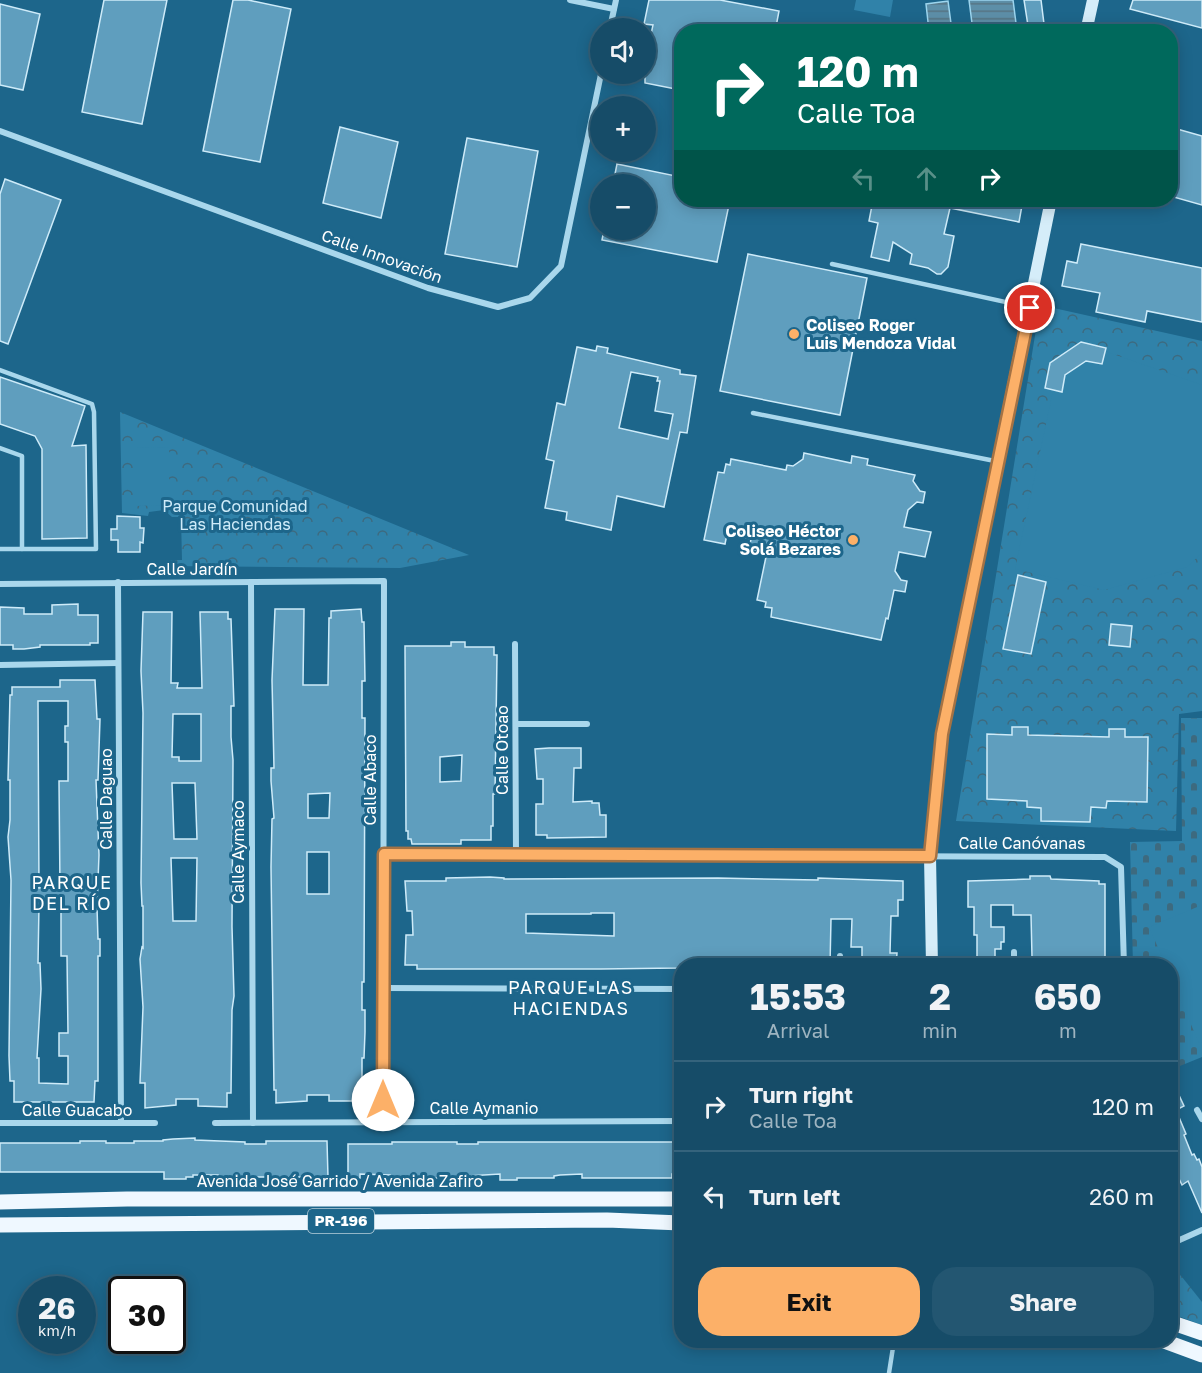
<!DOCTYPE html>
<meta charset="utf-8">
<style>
:root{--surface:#164c68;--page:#235671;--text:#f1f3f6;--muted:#9eb4c0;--line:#35637c;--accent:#fcb068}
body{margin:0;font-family:"Golos Text",sans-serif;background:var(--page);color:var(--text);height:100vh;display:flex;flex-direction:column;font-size:22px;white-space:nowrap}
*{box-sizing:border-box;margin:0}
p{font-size:20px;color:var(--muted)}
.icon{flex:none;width:33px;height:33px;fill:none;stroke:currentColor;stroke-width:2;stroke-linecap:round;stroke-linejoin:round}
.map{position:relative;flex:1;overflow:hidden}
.panel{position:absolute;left:674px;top:958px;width:504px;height:390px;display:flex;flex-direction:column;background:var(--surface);border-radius:24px;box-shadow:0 3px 15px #0003,0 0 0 2px var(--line)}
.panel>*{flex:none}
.banner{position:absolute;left:674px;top:24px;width:504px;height:183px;border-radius:24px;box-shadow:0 3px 15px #0003,0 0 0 2px var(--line);background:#00695c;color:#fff;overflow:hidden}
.tools{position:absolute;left:590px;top:18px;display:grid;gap:12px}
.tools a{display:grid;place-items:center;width:66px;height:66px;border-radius:50%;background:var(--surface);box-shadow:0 3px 15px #0003,0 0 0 2px var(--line);font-size:30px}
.speed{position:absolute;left:18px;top:1276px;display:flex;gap:12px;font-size:30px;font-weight:700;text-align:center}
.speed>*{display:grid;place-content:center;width:78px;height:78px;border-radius:50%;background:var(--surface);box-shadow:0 3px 15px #0003,0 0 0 2px var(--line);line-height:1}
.speed small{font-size:15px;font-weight:400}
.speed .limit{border:3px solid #111;border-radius:9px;background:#fff;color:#111}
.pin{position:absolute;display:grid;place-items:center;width:51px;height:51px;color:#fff;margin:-26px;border:3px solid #fff;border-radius:50%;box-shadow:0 2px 6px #0007}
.me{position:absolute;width:66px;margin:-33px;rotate:0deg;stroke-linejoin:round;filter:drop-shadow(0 0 4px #0008)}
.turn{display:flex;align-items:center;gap:21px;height:126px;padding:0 24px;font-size:27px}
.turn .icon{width:78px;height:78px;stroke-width:2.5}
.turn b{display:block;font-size:42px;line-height:51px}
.lanes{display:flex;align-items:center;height:57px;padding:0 24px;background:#0003;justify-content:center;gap:30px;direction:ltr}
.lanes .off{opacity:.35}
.eta{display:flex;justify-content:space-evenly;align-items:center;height:102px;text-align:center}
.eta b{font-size:36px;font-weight:700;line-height:42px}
.cta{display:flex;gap:12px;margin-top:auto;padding:12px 24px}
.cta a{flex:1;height:69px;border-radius:24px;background:var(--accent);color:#111;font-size:24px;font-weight:700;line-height:69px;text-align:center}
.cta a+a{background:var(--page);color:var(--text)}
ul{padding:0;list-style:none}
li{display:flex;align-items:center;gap:18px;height:90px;padding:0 24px;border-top:2px solid var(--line)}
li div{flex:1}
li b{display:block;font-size:22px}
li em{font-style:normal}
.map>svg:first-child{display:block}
.cemetery{fill:url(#cemetery-stones)}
.park{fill:url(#park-crowns)}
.garden{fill:#3082a9}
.water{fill:url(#water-rules);stroke:#9cd5ee;stroke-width:1.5}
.building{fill:#5f9ebe;stroke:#ceebf9;stroke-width:1.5;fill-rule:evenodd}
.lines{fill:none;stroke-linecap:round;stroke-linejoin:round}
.lane{stroke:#a9d7ec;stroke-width:4.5}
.street{stroke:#a9d7ec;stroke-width:6}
.secondary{stroke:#d5edf9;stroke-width:12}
.primary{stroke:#eff8ff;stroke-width:15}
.route-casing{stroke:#a47244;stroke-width:15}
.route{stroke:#fcb068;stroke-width:10}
.poi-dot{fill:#fcb068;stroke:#1d668b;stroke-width:2}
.labels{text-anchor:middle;stroke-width:6;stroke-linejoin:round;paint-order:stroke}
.shield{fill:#1d668b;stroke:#bbd1dc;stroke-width:1.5}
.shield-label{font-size:15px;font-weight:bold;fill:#fff}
.street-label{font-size:16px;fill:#fff;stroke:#1d668b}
.poi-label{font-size:16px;font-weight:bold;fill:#fff;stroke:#1d668b;text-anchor:start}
.park-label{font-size:16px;fill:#ceebf9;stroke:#1d668b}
.neighbourhood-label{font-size:18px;letter-spacing:1.5px;fill:#fff;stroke:#1d668b}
</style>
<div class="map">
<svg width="1202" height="1373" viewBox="0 0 1202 1373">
<defs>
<pattern id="cemetery-stones" width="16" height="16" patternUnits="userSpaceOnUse" patternTransform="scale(1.5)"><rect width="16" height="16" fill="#3082a9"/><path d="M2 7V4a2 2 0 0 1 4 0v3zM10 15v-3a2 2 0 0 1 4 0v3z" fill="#3d6a7f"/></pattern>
<pattern id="park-crowns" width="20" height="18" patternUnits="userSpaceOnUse" patternTransform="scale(1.5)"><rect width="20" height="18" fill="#3082a9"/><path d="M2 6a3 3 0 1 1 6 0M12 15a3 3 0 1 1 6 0" fill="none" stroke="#3d6a7f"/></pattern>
<pattern id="water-rules" width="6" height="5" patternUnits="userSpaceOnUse" patternTransform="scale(1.5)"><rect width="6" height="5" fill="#5d8fa8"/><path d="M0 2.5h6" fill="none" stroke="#567483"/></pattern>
</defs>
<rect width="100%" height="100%" fill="#1d668b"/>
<path class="cemetery" d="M 1181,718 L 1202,718 L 1202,1057 L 1170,1070 L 1170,966 L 1133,966 L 1130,842 L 1182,841 Z"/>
<g class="park">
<path d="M 1040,305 L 1202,341 L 1202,711 L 1179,714 L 1176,831 L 956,821 Z"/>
<path d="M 120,412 L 469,555 L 400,568 L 167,566 L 171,560 L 182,560 L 181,517 L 172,517 L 164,510 L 149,512 L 148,516 L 122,513 Z"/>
<path d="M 1170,1262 L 1202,1302 L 1202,1325 L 1170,1313 Z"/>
</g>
<g class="garden">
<path d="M 856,0 L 893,0 L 890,17 L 854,10 Z"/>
<path d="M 1093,347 L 1202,385 L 1202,553 L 1187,567 L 1104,590 L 1015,569 L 1058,368 Z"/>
<path d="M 169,447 L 169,505 L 136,506 L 136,448 Z"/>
<path d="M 1202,905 L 1202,1042 L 1199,1043 L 1170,976 L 1170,966 L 1166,966 L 1149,927 Z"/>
</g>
<g class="water">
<path d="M 969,0 L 1013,0 L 1017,31 L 973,31 Z"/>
<path d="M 948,1 L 952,31 L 929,31 L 926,4 Z"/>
</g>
<g class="building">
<path d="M 104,0 L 167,0 L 142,124 L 82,112 Z"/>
<path d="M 233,0 L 248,0 L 291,9 L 260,162 L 203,151 Z"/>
<path d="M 649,0 L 720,0 L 779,11 L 775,32 L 681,32 L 681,90 L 645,83 L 645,62 L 653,25 L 644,24 Z"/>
<path d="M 1024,0 L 1041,0 L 1045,32 L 1029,32 Z"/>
<path d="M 1133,0 L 1202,0 L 1202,28 L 1130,9 Z"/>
<path d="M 0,4 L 40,14 L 23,90 L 0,85 Z"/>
<path d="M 340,127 L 398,142 L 381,218 L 323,203 Z"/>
<path d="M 1170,127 L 1202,136 L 1202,205 L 1170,196 Z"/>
<path d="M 467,138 L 538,151 L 517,267 L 445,254 Z"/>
<path d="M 617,164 L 681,177 L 681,200 L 730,200 L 717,262 L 602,240 L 604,230 L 645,230 L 645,184 L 613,184 Z"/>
<path d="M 5,179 L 61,200 L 8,344 L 0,341 L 0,194 Z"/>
<path d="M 873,200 L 1023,200 L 1019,222 L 950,208 L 944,234 L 954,236 L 948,267 L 941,274 L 937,274 L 928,268 L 910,264 L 912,254 L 893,242 L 889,261 L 871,257 L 878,223 L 869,221 Z"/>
<path d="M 1081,244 L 1202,268 L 1202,322 L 1147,311 L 1145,322 L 1096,312 L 1100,293 L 1062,286 L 1067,261 L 1077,263 Z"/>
<path d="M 748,254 L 867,278 L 840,415 L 720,391 Z"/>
<path d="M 1081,342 L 1106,348 L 1102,364 L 1086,361 L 1065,375 L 1062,392 L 1045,388 L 1050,363 Z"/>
<path d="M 597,346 L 608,348 L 607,353 L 680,370 L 680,374 L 696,376 L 687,433 L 680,432 L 664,507 L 617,496 L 611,530 L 566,520 L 567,512 L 545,508 L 554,461 L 546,459 L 557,403 L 565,405 L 577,347 L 596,351 ZM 631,372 L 658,377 L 657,381 L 660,381 L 655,411 L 673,414 L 668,439 L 619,428 Z"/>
<path d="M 0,377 L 85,406 L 72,446 L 86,445 L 87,538 L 42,539 L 42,449 L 35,436 L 0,424 Z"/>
<path d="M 804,453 L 851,463 L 852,456 L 868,459 L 867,465 L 915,475 L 913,481 L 920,491 L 925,492 L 923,503 L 917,502 L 908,510 L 904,527 L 931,532 L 925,557 L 899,552 L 895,571 L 901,580 L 907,581 L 905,592 L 894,590 L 888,619 L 886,618 L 881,640 L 771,617 L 772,608 L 765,607 L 766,602 L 757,600 L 767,552 L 749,549 L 751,539 L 727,534 L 725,544 L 704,540 L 718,472 L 724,473 L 726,464 L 730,465 L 731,459 L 786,470 L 787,465 L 793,466 L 803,459 Z"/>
<path d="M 117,516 L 140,517 L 140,528 L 144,528 L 143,543 L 140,542 L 140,552 L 118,552 L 118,540 L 111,540 L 111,529 L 117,529 Z"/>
<path d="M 1018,575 L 1046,582 L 1031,654 L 1003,649 Z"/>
<path d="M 78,604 L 78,615 L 98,615 L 98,643 L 90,643 L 90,645 L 40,645 L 40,647 L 24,649 L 13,649 L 13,645 L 0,645 L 0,607 L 24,608 L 24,614 L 52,614 L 52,605 Z"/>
<path d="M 275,609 L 304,609 L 303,685 L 328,685 L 329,618 L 331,618 L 331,611 L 361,609 L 362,622 L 364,622 L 365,681 L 362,681 L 362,718 L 365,718 L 364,982 L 362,982 L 362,1010 L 365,1010 L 365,1032 L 364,1058 L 362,1058 L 362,1090 L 360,1090 L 360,1101 L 329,1101 L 329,1095 L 307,1095 L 307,1101 L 276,1103 L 276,1090 L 274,1090 L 271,867 L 272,819 L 274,818 L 271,781 L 271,768 L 274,768 L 272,680 ZM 330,793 L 329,818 L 308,818 L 308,794 ZM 307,852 L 329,852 L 329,894 L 307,894 Z"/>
<path d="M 143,612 L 172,612 L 171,683 L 178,683 L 177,688 L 202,688 L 200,612 L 228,612 L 228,619 L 231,619 L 234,706 L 231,706 L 231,737 L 233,760 L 232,927 L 234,996 L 232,1010 L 231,1093 L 227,1093 L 227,1107 L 198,1106 L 198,1099 L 176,1099 L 176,1105 L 145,1108 L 145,1083 L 140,1083 L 143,1007 L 140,959 L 142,947 L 143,948 L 143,906 L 142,906 L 141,883 L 143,713 L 141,671 ZM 173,714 L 201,714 L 201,761 L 179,761 L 179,757 L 172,757 ZM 172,783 L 195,783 L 197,839 L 174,839 ZM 171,858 L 197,858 L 196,921 L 173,921 Z"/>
<path d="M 1111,624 L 1132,626 L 1130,647 L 1109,645 Z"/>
<path d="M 451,642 L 465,642 L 465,647 L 494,647 L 494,655 L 497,655 L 495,794 L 493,794 L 493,826 L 491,826 L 491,840 L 461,840 L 461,844 L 412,844 L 411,839 L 408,839 L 408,831 L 406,831 L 405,646 L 451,646 ZM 462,755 L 461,781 L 440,782 L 440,757 Z"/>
<path d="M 60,680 L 95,680 L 97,719 L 100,719 L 98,780 L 96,780 L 99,855 L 97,907 L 98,939 L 100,939 L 100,956 L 98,956 L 98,1081 L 95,1081 L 94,1102 L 14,1102 L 14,1081 L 10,1081 L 9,1056 L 11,880 L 8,837 L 10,820 L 10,780 L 8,780 L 10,695 L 12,695 L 12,687 L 60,687 ZM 38,701 L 68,701 L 68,726 L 65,726 L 65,742 L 68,742 L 68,781 L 59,781 L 60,888 L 39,888 ZM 39,906 L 61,906 L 61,956 L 67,956 L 68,1033 L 59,1033 L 59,1056 L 68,1056 L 68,1084 L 39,1083 L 39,1058 L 37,1058 L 41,989 L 40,963 L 38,963 Z"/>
<path d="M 1012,727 L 1028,727 L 1028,735 L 1109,737 L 1109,729 L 1125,729 L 1125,737 L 1148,737 L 1147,802 L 1107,801 L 1106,808 L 1091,807 L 1090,822 L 1041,821 L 1041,808 L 1027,807 L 1027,801 L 987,799 L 987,734 L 1012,735 Z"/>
<path d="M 549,748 L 581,748 L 581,768 L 574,768 L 573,802 L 592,801 L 592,803 L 599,803 L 600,815 L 606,815 L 606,837 L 547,838 L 547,835 L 536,835 L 536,804 L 543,804 L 543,779 L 537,779 L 535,749 Z"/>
<path d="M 1030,876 L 1050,876 L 1051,879 L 1099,881 L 1099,884 L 1105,884 L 1105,961 L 1039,960 L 1039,957 L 1032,957 L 1031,915 L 1013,915 L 1013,905 L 991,905 L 991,927 L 1004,927 L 1004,942 L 1001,942 L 1001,949 L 995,949 L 995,966 L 977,966 L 977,935 L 974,935 L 974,907 L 968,907 L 968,881 L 1030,879 Z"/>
<path d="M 490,877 L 504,878 L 504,879 L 718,878 L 818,880 L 818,878 L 903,881 L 903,900 L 898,900 L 898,916 L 891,916 L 890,953 L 897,953 L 896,966 L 862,966 L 862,947 L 851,947 L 852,919 L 831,919 L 830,965 L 681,966 L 677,968 L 601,969 L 417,969 L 417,965 L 405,965 L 406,935 L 413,935 L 412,911 L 407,911 L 405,881 L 446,881 L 446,878 ZM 591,913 L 614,913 L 614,936 L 526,933 L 526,914 L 591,914 Z"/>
<path d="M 1170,1076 L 1184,1106 L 1176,1110 L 1186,1134 L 1184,1135 L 1192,1155 L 1194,1154 L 1197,1160 L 1199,1159 L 1202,1167 L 1202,1213 L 1188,1181 L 1182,1185 L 1170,1160 Z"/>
<path d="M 195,1138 L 195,1140 L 245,1142 L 245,1144 L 266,1144 L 266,1141 L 327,1141 L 328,1177 L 278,1177 L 278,1183 L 266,1182 L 266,1177 L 218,1177 L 218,1175 L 193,1175 L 193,1177 L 186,1177 L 186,1179 L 164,1179 L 164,1172 L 0,1172 L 0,1143 L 80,1143 L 80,1141 L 106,1141 L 106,1143 L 134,1143 L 134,1141 L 163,1141 L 163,1140 L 173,1139 Z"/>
<path d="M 392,1142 L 457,1142 L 457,1144 L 478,1144 L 478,1142 L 676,1142 L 676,1144 L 681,1144 L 681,1174 L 672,1174 L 672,1178 L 582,1178 L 582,1174 L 560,1175 L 554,1176 L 554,1178 L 517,1178 L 517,1180 L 500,1180 L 500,1174 L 418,1179 L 390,1178 L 390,1175 L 360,1174 L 360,1178 L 348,1178 L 348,1144 L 392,1144 Z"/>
</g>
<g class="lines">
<g class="lane">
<path d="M 832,264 L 1028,307"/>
<path d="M 0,370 L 92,404 L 94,412 L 96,549 L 22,549"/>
<path d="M 753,413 L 995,461"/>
<path d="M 0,448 L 22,456 L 22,549 L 0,549"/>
<path d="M 889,1373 L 894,1341"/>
</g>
<g class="street">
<path d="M 570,0 L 614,9"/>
<path d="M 610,28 L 616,0"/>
<path d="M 0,131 L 428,288 L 498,307 L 530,298 L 561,266 L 601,74"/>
<path d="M 118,582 L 121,1123"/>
<path d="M 251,582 L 253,1123"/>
<path d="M 0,584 L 384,581 L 383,1122"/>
<path d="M 515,644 L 516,855"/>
<path d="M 0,665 L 118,663"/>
<path d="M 516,724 L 587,724"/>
<path d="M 384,854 L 1105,857 L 1121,867 L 1124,966"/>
<path d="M 840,966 L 840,956"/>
<path d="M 1014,966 L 1014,952"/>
<path d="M 383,988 L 681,989"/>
<path d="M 1197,1110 L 1202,1119"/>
<path d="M 0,1123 L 155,1123"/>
<path d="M 215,1123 L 681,1121"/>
<path d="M 1170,1229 L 1175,1242 L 1202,1230"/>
</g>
<g class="secondary">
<path d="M 1086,32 L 1093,0"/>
<path d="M 932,966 L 930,856 L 942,734 L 1051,200"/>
</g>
<g class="primary">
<path d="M 0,1202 L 127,1199 L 681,1199"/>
<path d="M 0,1225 L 607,1220 L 681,1223"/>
<path d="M 1170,1322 L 1202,1333"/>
<path d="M 1164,1341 L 1202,1355"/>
</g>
</g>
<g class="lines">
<g class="route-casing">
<path id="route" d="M 383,1100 L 384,854 L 930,856 L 942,734 L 1030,308"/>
</g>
<use href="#route" class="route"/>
</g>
<g class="poi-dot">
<circle cx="794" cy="334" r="6"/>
<circle cx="853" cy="540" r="6"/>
</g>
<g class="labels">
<rect class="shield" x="308" y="1209" width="66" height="24" rx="4.5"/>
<g class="shield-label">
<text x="341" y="1226">PR-196</text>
</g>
<g class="street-label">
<text transform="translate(382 256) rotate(20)" y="6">Calle Innovación</text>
<text x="192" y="575">Calle Jardín</text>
<text transform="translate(502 750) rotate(-90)" y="6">Calle Otoao</text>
<text transform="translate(370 780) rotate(-90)" y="6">Calle Abaco</text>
<text transform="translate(106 799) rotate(-90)" y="6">Calle Daguao</text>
<text x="1022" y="849">Calle Canóvanas</text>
<text transform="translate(238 852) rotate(-90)" y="6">Calle Aymaco</text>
<text x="484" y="1114">Calle Aymanio</text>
<text x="77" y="1116">Calle Guacabo</text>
<text x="340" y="1187">Avenida José Garrido / Avenida Zafiro</text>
</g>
<g class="poi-label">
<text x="806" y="331">Coliseo Roger<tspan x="806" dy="18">Luis Mendoza Vidal</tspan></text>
<text x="841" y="537" text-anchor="end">Coliseo Héctor<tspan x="841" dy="18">Solá Bezares</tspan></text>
</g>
<g class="park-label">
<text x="235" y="512">Parque Comunidad<tspan x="235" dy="18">Las Haciendas</tspan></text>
</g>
<g class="neighbourhood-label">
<text x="72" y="889">PARQUE<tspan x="72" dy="21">DEL RÍO</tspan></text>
<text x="571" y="994">PARQUE LAS<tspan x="571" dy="21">HACIENDAS</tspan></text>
</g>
</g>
</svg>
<div class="tools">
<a><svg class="icon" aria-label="sound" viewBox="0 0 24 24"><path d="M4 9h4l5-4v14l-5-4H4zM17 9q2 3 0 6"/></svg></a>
<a>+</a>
<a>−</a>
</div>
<div class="speed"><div>26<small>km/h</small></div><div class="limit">30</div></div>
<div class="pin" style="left:1030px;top:308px;background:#d93025"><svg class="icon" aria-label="arrive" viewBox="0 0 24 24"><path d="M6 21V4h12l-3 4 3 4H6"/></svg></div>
<svg class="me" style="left:383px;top:1100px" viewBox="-20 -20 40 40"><circle r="19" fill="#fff"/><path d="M0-13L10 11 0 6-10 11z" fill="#fcb068"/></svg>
<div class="banner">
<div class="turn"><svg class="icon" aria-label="right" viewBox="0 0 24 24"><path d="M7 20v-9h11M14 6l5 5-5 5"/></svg><div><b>120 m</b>Calle Toa</div></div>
<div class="lanes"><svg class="icon off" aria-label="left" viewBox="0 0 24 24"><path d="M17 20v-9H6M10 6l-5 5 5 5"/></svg><svg class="icon off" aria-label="ahead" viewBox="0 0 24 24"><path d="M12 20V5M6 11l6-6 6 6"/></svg><svg class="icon" aria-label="right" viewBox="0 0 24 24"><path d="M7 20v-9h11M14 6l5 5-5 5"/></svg></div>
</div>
<section class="panel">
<div class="eta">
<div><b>15:53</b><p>Arrival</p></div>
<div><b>2</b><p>min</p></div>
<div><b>650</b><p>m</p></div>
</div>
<ul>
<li><svg class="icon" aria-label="right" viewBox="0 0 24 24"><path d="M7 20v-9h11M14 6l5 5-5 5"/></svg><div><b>Turn right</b><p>Calle Toa</p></div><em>120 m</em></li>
<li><svg class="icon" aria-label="left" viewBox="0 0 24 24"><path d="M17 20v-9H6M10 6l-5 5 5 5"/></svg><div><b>Turn left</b></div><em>260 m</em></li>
</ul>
<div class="cta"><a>Exit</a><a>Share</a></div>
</section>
</div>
